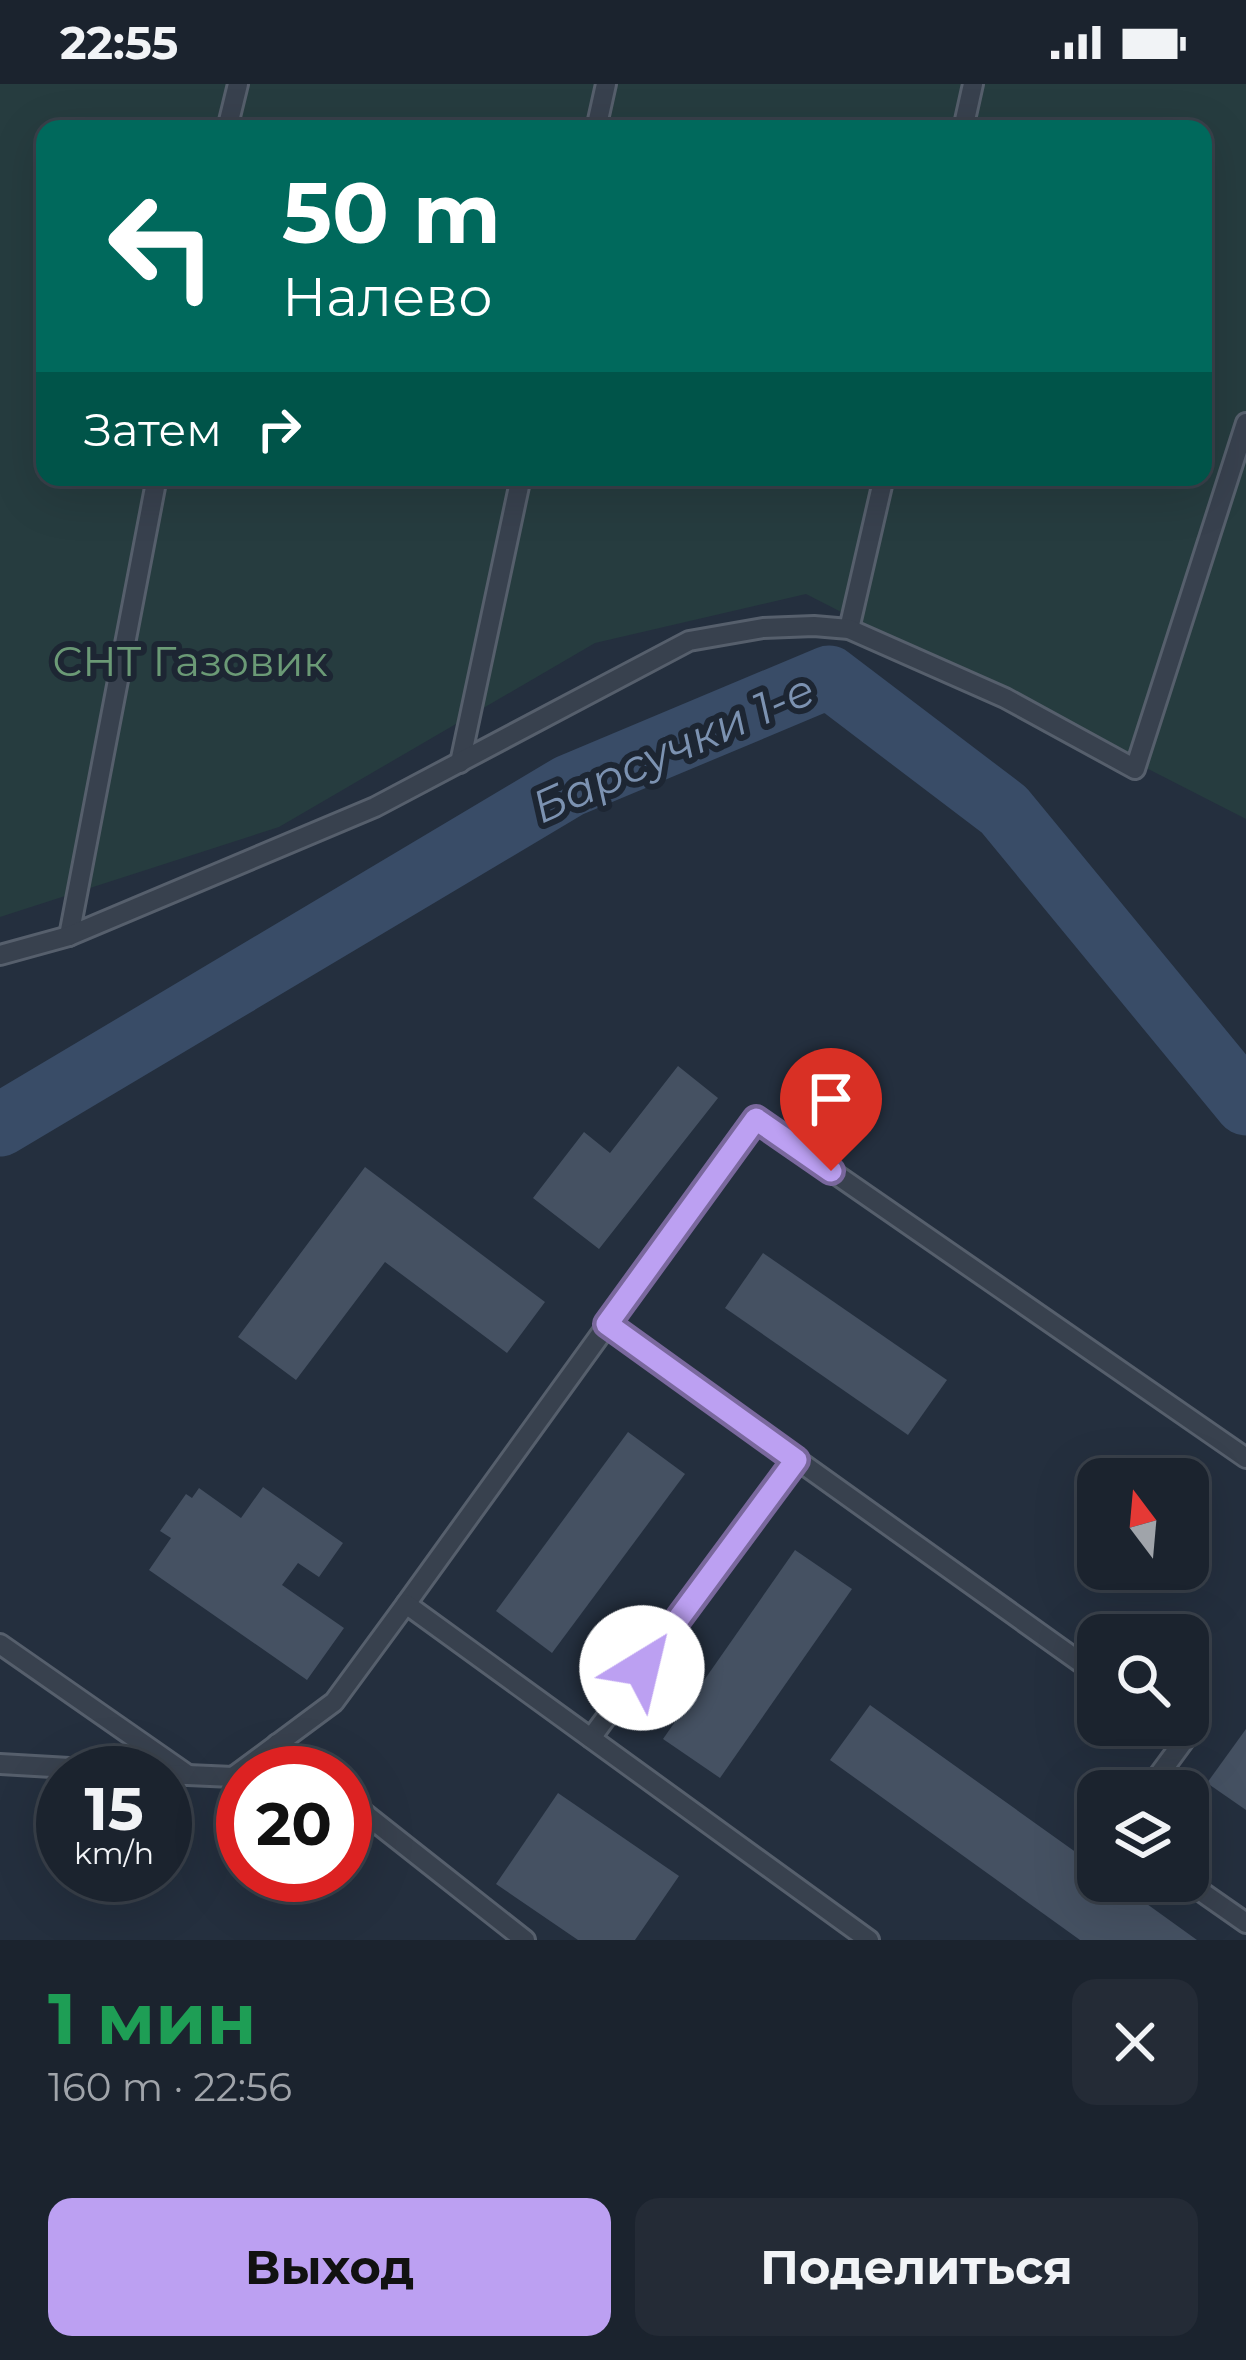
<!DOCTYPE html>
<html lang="ru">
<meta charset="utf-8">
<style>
:root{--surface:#1b232e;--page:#242b36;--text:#f1f3f6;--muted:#a0a4aa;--line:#39404a;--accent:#bca0f2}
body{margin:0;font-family:Montserrat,sans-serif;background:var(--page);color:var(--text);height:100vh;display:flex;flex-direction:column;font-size:45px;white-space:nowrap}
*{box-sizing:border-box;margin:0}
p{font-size:39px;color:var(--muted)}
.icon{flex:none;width:66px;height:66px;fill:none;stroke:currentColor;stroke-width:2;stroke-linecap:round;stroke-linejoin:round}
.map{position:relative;height:1856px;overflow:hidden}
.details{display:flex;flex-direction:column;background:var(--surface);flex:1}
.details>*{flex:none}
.top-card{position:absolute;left:36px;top:36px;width:1176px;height:366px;border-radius:24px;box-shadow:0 12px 48px #0002,0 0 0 3px var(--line);background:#00695c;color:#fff;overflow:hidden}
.needle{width:78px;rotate:344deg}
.fabs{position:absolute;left:1077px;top:1374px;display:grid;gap:24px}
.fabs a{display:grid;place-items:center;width:132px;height:132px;border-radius:24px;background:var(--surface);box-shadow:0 12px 48px #0002,0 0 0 3px var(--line);font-size:60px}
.speed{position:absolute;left:36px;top:1662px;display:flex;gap:24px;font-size:60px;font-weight:700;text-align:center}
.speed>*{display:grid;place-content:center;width:156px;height:156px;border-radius:50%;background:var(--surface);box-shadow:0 12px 48px #0002,0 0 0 3px var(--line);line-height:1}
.speed small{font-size:30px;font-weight:400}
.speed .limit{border:18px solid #d22;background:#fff;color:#111}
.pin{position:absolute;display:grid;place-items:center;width:102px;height:102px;color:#fff;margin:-123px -51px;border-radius:50% 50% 50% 0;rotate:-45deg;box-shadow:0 0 12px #0007}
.pin .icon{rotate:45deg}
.me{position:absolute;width:132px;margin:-66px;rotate:36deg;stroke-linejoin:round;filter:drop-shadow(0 0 9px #0008)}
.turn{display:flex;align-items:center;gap:42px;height:252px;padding:0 48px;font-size:54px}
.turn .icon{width:156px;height:156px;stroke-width:2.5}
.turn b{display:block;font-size:84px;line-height:102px}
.then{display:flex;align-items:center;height:114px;padding:0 48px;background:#0003;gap:24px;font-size:45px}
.round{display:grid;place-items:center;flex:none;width:126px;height:126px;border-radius:24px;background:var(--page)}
.headline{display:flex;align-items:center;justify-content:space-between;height:204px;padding:0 48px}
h1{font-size:72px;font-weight:700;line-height:90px;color:#1e9e55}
.action{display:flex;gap:24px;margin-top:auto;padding:24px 48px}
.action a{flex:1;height:138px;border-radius:24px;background:var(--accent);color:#111;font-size:48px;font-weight:700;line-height:138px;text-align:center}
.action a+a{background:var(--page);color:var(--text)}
.status{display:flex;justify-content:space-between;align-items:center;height:84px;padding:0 60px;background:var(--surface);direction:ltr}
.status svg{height:33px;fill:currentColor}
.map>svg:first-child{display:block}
.green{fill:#263c3f;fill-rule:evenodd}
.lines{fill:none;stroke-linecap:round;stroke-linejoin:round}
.river{stroke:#394c67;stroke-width:63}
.building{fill:#455162}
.lane-casing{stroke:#565f6c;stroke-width:24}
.lane{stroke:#38414e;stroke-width:18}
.route-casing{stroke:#7a689d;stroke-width:30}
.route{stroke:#bca0f2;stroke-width:21}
.labels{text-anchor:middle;stroke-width:12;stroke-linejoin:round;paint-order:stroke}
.park-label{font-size:42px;fill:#6b9a76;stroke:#1d2633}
.water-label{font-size:45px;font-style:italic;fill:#7c92b1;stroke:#1d2633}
</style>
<div class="status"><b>22:55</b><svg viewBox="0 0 49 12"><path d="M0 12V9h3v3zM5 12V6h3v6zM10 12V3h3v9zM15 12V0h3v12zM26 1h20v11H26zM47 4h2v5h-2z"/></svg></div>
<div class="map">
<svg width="1246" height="1856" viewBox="0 0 1246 1856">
<rect width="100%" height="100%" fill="#242f3e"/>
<path class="green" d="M 0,0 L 1246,0 L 1246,735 L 806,510 L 595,559 L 279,743 L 0,833 ZM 45,45 L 1203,45 L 1203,393 L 45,393 Z"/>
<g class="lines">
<path class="river" d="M 0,1041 L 569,702 L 829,593 L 1004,726 L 1246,1020"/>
</g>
<g class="building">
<path d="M 678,982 L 718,1014 L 599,1165 L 533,1114 L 584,1048 L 610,1069 Z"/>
<path d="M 365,1083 L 545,1218 L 507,1269 L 385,1178 L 296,1296 L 238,1253 Z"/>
<path d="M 763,1169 L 947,1296 L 908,1351 L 725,1224 Z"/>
<path d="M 628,1348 L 685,1390 L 552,1569 L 496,1527 Z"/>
<path d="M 263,1403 L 343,1459 L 319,1493 L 298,1479 L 282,1501 L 344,1544 L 307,1596 L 149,1486 L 171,1454 L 160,1447 L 186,1410 L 192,1414 L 199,1404 L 241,1434 Z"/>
<path d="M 795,1466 L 852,1505 L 720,1694 L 663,1655 Z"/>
<path d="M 870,1621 L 1098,1784 L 1098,1797 L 1115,1797 L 1197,1856 L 1080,1856 L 830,1676 Z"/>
<path d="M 1246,1645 L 1246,1726 L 1207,1699 Z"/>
<path d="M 558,1709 L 679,1792 L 635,1856 L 578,1856 L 496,1800 Z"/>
</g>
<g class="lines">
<g class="lane-casing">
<g id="lane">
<path d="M 227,45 L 238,0"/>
<path d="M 596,45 L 606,0"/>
<path d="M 963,45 L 973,0"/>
<path d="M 849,545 L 884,393"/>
<path d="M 460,679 L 521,393"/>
<path d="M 69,852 L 157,393"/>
<path d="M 0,871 L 69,852 L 375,723 L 689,557 L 763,544 L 814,542 L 849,545 L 1005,614 L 1135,685 L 1246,339"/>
<path d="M 607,1240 L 1098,1591"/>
<path d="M 406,1520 L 756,1035 L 1246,1374"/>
<path d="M 0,1560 L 188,1691"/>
<path d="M 591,1654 L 796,1376"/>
<path d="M 277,1660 L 314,1689"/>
<path d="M 0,1680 L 156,1689"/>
<path d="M 165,1690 L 233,1693 L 334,1618 L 406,1520 L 869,1856"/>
<path d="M 1147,1707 L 1186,1654 L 1168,1641"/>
<path d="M 345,1714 L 525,1856"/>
<path d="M 1186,1797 L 1246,1839"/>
</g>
</g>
<use href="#lane" class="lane"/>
</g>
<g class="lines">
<g class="route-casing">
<path id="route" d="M 642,1584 L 796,1376 L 607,1240 L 756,1035 L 831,1087"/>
</g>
<use href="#route" class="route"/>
</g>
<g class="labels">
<g class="park-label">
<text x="190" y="592">СНТ Газовик</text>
</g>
<g class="water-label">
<text transform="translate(673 664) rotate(-24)" y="16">Барсучки 1-е</text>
</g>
</g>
</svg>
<div class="fabs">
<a><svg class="needle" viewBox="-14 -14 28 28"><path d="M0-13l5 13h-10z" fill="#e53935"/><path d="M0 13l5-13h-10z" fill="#a0a4aa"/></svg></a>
<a><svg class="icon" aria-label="search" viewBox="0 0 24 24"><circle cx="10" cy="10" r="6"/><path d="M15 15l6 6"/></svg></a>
<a><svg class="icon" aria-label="layers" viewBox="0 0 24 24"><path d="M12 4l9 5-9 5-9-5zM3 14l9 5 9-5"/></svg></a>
</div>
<div class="speed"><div>15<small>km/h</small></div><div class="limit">20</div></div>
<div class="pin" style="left:831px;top:1087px;background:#d93025"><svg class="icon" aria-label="arrive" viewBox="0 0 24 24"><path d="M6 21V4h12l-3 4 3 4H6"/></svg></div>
<svg class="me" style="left:642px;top:1584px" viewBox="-20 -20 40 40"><circle r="19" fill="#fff"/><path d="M0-13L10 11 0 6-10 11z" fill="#bca0f2"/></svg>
<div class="top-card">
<div class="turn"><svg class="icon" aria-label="left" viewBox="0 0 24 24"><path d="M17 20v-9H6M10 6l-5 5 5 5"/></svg><div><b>50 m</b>Налево</div></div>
<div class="then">Затем<svg class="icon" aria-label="right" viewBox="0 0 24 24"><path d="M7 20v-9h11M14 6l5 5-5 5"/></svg></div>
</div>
</div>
<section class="details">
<div class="headline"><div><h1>1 мин</h1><p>160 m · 22:56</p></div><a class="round"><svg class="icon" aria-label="close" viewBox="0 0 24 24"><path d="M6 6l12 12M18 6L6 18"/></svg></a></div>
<div class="action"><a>Выход</a><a>Поделиться</a></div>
</section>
